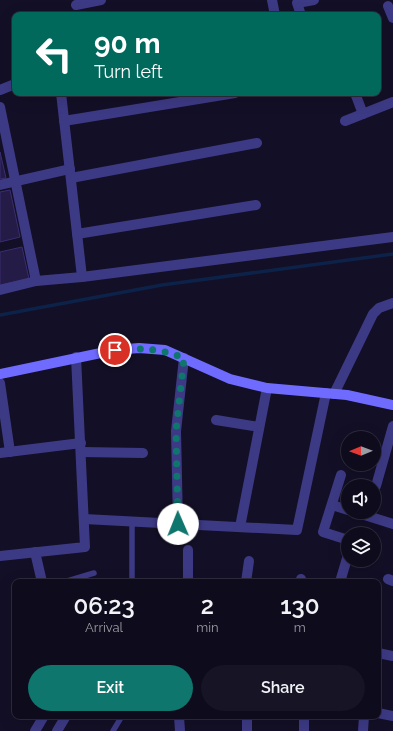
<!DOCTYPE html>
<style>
:root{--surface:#0e0b1c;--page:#171425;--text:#f1f3f6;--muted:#9b9ba3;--line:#2e2b3b;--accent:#0f766e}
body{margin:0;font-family:Raleway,sans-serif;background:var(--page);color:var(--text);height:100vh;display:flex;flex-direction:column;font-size:15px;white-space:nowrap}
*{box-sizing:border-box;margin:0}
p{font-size:13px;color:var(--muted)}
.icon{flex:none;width:22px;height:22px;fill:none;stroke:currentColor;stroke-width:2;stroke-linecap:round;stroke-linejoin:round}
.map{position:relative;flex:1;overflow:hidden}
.side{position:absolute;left:12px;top:579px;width:369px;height:140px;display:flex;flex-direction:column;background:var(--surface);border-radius:8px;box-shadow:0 4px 16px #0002,0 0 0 1px var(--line)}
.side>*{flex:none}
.hud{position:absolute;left:12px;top:12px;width:369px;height:84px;border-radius:8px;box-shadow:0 4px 16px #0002,0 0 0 1px var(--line);background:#00695c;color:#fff;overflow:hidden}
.needle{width:26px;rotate:269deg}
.fabs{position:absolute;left:341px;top:431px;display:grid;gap:8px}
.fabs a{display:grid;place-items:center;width:40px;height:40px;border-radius:50%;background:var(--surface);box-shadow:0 4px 16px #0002,0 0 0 1px var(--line);font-size:20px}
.pin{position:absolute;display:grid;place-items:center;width:34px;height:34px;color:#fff;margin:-17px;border:2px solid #fff;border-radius:50%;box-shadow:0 1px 4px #0007}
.me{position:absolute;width:44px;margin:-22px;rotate:359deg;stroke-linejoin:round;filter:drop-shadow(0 0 3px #0008)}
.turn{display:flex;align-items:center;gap:14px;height:84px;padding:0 16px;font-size:18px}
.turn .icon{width:52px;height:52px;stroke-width:2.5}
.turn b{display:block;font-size:28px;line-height:34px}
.eta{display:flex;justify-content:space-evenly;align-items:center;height:68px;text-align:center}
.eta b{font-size:24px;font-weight:600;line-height:28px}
.primary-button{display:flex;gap:8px;margin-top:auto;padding:8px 16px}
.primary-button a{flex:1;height:46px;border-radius:24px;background:var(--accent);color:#fff;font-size:16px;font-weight:600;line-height:46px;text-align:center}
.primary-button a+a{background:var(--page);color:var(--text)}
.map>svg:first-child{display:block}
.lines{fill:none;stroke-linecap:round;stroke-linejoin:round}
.stream{stroke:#0c2248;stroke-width:3.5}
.building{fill:#241b47;stroke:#3b2d73}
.lane{stroke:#3d3a85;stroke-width:5.5}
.street{stroke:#3d3a85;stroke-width:10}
.secondary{stroke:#6f6bff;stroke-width:10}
.route{stroke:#0f766e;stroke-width:7;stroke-dasharray:0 12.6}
</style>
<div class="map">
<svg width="393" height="731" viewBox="0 0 393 731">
<rect width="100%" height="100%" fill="#130f26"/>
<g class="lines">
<path class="stream" d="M 0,315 L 162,285 L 393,254"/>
</g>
<g class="building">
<path d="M 0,152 L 6,178 L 0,179 Z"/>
<path d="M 10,190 L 20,237 L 0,242 L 0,192 Z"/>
<path d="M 22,247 L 29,279 L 0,285 L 0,252 Z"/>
</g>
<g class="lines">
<g class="lane">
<path d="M 132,522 L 132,582"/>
<path d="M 64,582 L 94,573"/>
<path d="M 113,731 L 122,716"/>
</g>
<g class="street">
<path d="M 272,0 L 275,15"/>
<path d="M 76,5 L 101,0"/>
<path d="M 388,6 L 393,18"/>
<path d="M 301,15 L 297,3 L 314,0"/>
<path d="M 0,90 L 15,84"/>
<path d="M 61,93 L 82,277"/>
<path d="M 355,93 L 363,114"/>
<path d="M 0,107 L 36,281"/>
<path d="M 64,121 L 235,93"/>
<path d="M 345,121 L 393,102"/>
<path d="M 71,178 L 257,143"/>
<path d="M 0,185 L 70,169"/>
<path d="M 77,234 L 256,205"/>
<path d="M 0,290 L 36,281 L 82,277 L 393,237"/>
<path d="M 0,383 L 10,452"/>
<path d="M 334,394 L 373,314 L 379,308 L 393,303"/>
<path d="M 216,420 L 259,427"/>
<path d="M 81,452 L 143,453"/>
<path d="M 0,453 L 81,443"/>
<path d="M 341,475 L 323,532 L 348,540"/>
<path d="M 376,486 L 393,426"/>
<path d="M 332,505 L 348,510"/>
<path d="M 355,512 L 393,524"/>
<path d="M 84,519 L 297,530 L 326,393"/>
<path d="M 178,524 L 176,431 L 184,358"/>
<path d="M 240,527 L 267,388"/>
<path d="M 188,550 L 188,582"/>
<path d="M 35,552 L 42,582"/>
<path d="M 0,556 L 85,547 L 76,357"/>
<path d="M 301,579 L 301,582"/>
<path d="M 388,579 L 393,581"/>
<path d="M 246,582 L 249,561"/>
<path d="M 340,582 L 348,555"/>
<path d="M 378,653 L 393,656"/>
<path d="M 378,713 L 393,716"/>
<path d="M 179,716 L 180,731"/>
<path d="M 247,716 L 247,731"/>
<path d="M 35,731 L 44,716"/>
<path d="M 57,731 L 66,716"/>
<path d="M 304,731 L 304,716"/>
<path d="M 363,731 L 364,716"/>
</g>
<path class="secondary" d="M 0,374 L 115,350 L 139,348 L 165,350 L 230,379 L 267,388 L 347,395 L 393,405"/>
</g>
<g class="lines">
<path class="route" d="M 115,350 C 142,348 159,348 184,358 L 176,431 L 178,524"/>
</g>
</svg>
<div class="fabs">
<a><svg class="needle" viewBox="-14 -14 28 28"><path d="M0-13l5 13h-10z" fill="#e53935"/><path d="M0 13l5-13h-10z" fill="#9b9ba3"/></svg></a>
<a><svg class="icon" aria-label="sound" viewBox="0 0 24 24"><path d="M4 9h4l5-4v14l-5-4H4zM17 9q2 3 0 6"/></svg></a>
<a><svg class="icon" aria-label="layers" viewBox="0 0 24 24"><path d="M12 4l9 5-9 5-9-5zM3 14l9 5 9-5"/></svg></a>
</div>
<div class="pin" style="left:115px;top:350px;background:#d93025"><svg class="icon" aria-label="arrive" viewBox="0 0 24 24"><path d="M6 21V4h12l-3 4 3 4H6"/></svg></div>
<svg class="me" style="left:178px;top:524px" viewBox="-20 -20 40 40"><circle r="19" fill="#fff"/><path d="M0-13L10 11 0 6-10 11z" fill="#0f766e"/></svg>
<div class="hud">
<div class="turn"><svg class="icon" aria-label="left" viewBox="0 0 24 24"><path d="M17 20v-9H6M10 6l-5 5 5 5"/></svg><div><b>90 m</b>Turn left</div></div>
</div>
<section class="side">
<div class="eta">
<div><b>06:23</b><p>Arrival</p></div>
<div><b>2</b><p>min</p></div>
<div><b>130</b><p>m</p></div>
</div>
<div class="primary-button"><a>Exit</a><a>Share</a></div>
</section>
</div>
